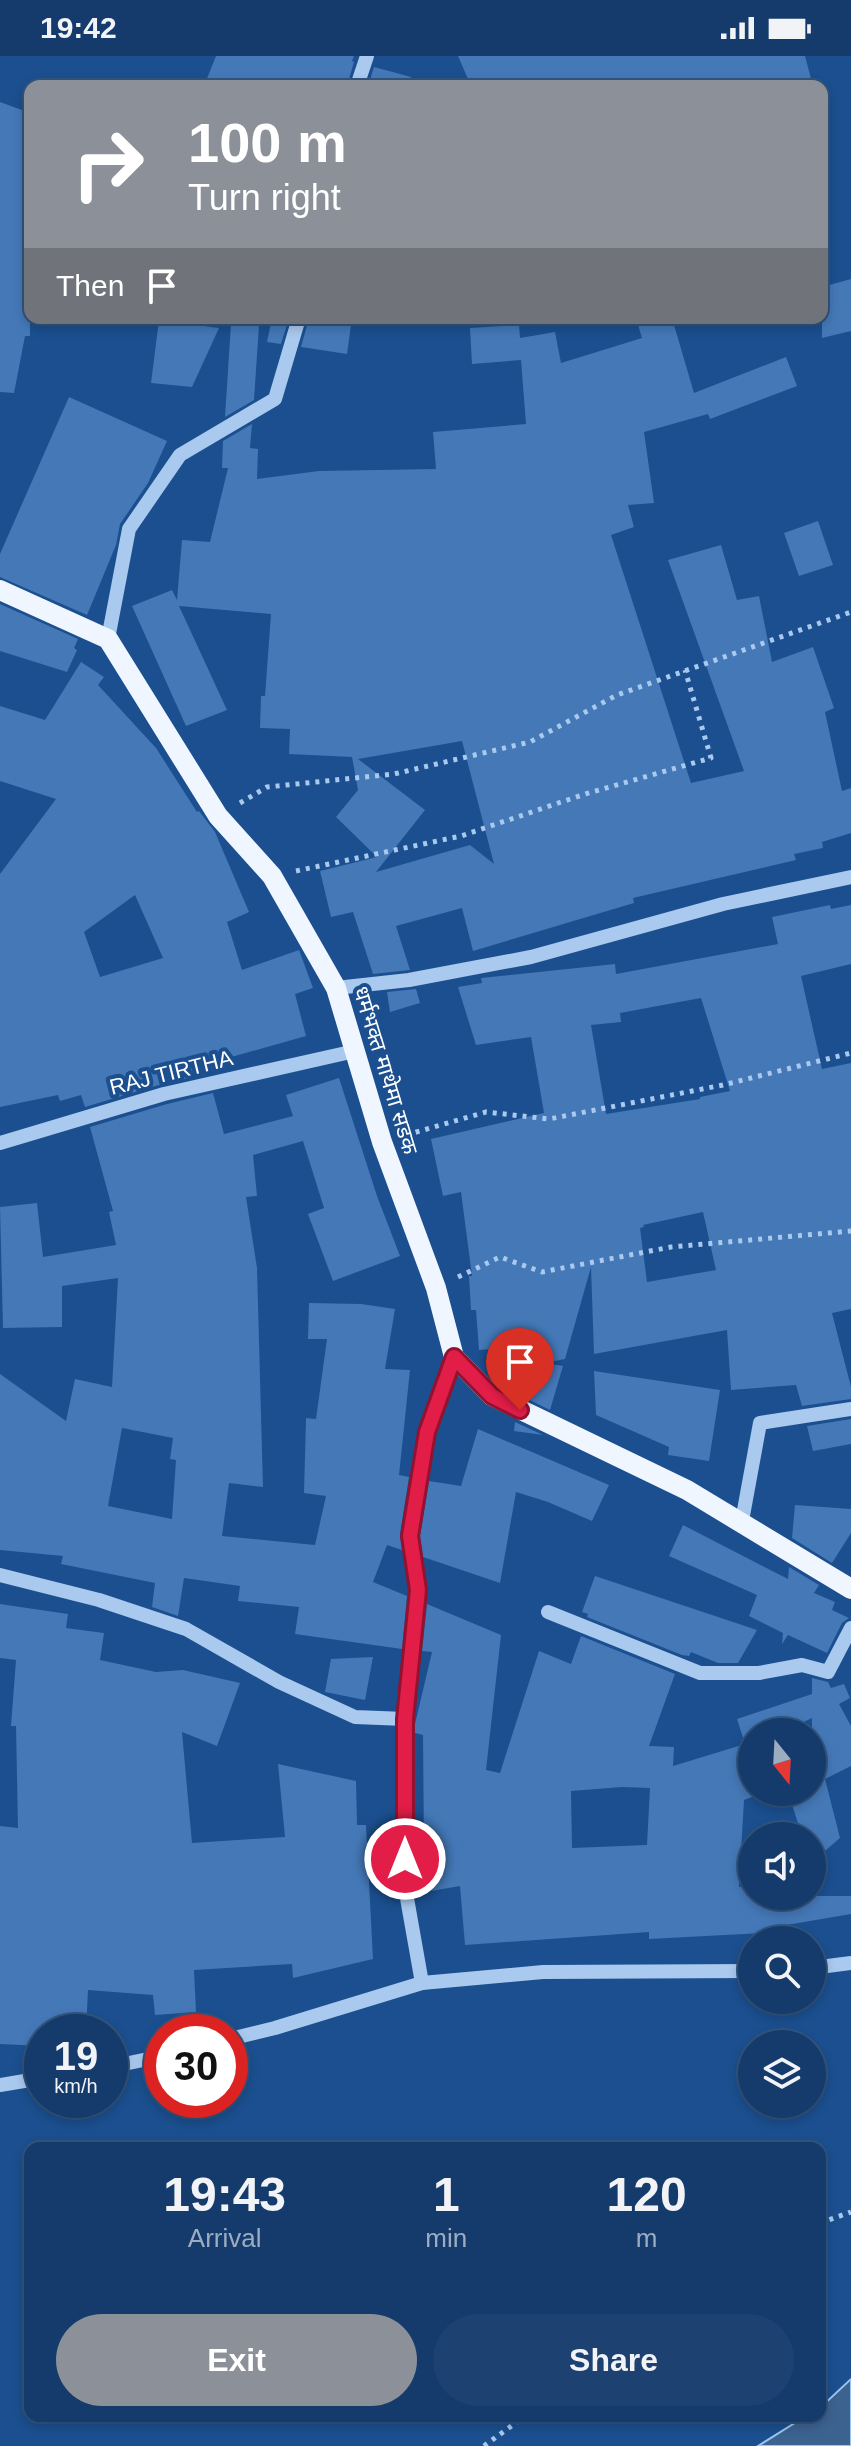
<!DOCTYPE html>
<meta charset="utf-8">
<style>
:root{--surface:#143b6b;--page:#1d4271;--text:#f1f3f6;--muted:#9dadc1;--line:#33557e;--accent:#8c9099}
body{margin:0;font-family:Helvetica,"Noto Sans Devanagari",sans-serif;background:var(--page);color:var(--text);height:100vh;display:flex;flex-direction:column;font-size:30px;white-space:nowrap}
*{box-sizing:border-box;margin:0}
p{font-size:26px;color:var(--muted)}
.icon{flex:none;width:44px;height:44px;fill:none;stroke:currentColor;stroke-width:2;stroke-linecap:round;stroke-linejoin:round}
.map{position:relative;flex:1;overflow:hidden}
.details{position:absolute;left:24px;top:2086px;width:802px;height:280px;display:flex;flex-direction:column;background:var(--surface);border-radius:16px;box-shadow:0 4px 12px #0003,0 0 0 2px var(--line)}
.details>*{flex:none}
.banner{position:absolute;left:24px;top:24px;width:804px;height:244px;border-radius:16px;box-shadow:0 4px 12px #0003,0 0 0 2px var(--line);background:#8c9099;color:#fff;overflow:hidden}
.needle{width:52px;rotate:162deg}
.fabs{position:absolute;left:738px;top:1662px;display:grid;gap:16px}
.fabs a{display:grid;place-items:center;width:88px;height:88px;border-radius:50%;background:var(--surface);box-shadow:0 4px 12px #0003,0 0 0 2px var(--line);font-size:40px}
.speed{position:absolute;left:24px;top:1958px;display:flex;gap:16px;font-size:40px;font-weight:700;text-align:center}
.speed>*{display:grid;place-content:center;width:104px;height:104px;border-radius:50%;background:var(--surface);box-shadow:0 4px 12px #0003,0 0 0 2px var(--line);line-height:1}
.speed small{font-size:20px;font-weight:400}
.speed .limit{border:12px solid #d22;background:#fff;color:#111}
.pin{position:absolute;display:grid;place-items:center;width:68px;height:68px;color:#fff;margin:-82px -34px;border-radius:50% 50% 50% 0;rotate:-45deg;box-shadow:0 0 8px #0007}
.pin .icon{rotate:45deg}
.me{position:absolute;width:88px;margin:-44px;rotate:0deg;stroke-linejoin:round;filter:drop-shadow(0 0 6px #0008)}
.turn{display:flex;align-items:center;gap:28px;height:168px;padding:0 32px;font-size:36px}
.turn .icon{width:104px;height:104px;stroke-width:2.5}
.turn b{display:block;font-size:56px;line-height:68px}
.then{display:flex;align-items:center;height:76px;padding:0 32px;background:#0003;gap:16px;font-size:30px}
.eta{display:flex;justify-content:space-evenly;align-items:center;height:136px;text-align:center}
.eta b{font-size:48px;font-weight:800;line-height:56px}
.primary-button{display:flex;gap:16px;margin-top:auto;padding:16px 32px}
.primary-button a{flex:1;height:92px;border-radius:48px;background:var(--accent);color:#fff;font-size:32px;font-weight:800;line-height:92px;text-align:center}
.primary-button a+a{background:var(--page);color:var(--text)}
.status{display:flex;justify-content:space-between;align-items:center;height:56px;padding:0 40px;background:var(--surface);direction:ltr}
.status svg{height:22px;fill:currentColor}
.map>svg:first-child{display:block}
.water{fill:#3c6290;stroke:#9cc4f0;stroke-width:2}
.building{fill:#4478b7;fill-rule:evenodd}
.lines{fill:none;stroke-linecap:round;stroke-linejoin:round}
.path{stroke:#a9c9ee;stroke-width:5;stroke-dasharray:4 6;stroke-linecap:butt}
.minor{stroke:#a9c9ee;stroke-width:14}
.major{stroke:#f0f6ff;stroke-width:20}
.route-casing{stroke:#92132f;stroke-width:20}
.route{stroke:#e11d48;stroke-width:14}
.labels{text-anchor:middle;stroke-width:8;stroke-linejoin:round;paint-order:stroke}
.street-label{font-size:22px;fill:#fff;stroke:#1b4f8f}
</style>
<div class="status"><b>19:42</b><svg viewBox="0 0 49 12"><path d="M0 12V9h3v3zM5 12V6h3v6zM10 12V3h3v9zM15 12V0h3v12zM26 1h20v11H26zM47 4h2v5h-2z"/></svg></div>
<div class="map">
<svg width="851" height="2390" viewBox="0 0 851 2390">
<rect width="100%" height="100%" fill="#1b4f8f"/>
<path class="water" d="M 851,2323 L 851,2390 L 758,2390 L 806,2360 L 820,2360 L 820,2352 Z"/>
<g class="building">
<path d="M 216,0 L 354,0 L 352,5 L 354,6 L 347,30 L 204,30 Z"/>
<path d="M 458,0 L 805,0 L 813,30 L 471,30 Z"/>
<path d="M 374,11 L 411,21 L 410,30 L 368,30 Z"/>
<path d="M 0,46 L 30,57 L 30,280 L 25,280 L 14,337 L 0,336 Z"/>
<path d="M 851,223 L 851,275 L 822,282 L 822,231 Z"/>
<path d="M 272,262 L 289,262 L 281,288 L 267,286 Z"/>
<path d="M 309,262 L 352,262 L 347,298 L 301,291 Z"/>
<path d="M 636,262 L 672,262 L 694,337 L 786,301 L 797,330 L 710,363 L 708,358 L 644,376 L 654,447 L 628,449 L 634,471 L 611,479 L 691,727 L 744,715 L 668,504 L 721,489 L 737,544 L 759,540 L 772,606 L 813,591 L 834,652 L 825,656 L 842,735 L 851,732 L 851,777 L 822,786 L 823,792 L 794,798 L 796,804 L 633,842 L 634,847 L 473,895 L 462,852 L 396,870 L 410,914 L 373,918 L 353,856 L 331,861 L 320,815 L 377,801 L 336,761 L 358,734 L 352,701 L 289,698 L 290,673 L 260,672 L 261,640 L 265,640 L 271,558 L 179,550 L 227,654 L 186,670 L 132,550 L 172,534 L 177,544 L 182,484 L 210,486 L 228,412 L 222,412 L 223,385 L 252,368 L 250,392 L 258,393 L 257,423 L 319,415 L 436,413 L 433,376 L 526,368 L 521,304 L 472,308 L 470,272 L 519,269 L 520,282 L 555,276 L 561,307 L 642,282 ZM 462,685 L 494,808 L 470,789 L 376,816 L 425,754 L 358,703 Z"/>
<path d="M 159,264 L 219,272 L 192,331 L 151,327 Z"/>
<path d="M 231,267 L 259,269 L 254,344 L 225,361 Z"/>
<path d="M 69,341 L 167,385 L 148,427 L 120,468 L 116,489 L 87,559 L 0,521 L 0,498 Z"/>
<path d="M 818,465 L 833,509 L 799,520 L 784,477 Z"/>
<path d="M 0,548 L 78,583 L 74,592 L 77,594 L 67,616 L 0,595 Z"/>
<path d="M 81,606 L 104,621 L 98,629 L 156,692 L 197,756 L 199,755 L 215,776 L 249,856 L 227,866 L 242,914 L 299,894 L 313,932 L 295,938 L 306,980 L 221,1004 L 223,1011 L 206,1016 L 207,1018 L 162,1028 L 85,1051 L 81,1039 L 60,1045 L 58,1039 L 0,1051 L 0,818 L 56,743 L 0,725 L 0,650 L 45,664 ZM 135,839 L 163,902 L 100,921 L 84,876 Z"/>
<path d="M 830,849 L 831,853 L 851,849 L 851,908 L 801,920 L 822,1013 L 851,1007 L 851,1253 L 832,1257 L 851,1331 L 851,1343 L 802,1350 L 796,1329 L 731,1334 L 727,1274 L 594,1298 L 591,1211 L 565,1303 L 545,1307 L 563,1310 L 550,1354 L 517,1338 L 521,1291 L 479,1294 L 476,1254 L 471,1254 L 469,1220 L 472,1220 L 461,1136 L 443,1140 L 431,1083 L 544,1057 L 531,981 L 476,989 L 458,931 L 482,927 L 481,922 L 615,908 L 616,918 L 778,888 L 772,861 ZM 701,942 L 730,1035 L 700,1041 L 700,1043 L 606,1058 L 591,969 L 621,966 L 620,957 ZM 703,1156 L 716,1214 L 647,1226 L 640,1172 L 644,1171 L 643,1169 Z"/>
<path d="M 416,933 L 420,947 L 390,956 L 387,936 Z"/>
<path d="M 339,1022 L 377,1140 L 400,1200 L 333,1225 L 308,1158 L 324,1152 L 303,1085 L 253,1099 L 257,1140 L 246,1141 L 257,1212 L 263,1431 L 229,1427 L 222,1480 L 315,1489 L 326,1440 L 304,1437 L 306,1362 L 316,1363 L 327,1283 L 308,1283 L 309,1247 L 361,1248 L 395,1253 L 385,1313 L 410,1314 L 399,1419 L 409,1421 L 400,1478 L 402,1494 L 387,1489 L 373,1526 L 407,1540 L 402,1593 L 295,1578 L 299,1551 L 238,1545 L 240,1530 L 184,1522 L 178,1560 L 152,1551 L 155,1527 L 61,1508 L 63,1500 L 0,1494 L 0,1318 L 66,1365 L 75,1323 L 112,1331 L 118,1222 L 62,1230 L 62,1271 L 3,1272 L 0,1151 L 37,1147 L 43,1201 L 116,1189 L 109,1156 L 113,1155 L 90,1071 L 167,1048 L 213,1037 L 224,1078 L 293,1060 L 286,1039 ZM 122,1372 L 173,1382 L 170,1403 L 176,1404 L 172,1463 L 108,1450 Z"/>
<path d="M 594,1315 L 720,1334 L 709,1405 L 668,1399 L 669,1391 L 596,1359 Z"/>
<path d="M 851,1363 L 851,1388 L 813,1395 L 807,1370 Z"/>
<path d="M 515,1366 L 543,1379 L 514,1375 Z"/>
<path d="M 478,1373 L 609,1429 L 592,1465 L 548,1446 L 516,1436 L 500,1527 L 423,1501 L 420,1480 L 429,1425 L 461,1430 Z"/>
<path d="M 795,1449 L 851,1453 L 851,1477 L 832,1507 L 792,1482 Z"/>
<path d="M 683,1469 L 788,1523 L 789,1511 L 819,1529 L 814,1537 L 835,1546 L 832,1554 L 849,1562 L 842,1567 L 827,1597 L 788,1579 L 782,1588 L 783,1577 L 749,1560 L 757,1539 L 669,1500 Z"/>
<path d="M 595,1520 L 757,1574 L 738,1607 L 718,1607 L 691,1596 L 689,1600 L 682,1599 L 587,1561 L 588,1558 L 582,1556 Z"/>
<path d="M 0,1548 L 68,1558 L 66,1572 L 104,1577 L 100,1604 L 156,1616 L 183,1614 L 240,1627 L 217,1690 L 182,1676 L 192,1787 L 285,1781 L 278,1708 L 356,1725 L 357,1769 L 366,1769 L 373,1903 L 293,1922 L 292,1908 L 194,1914 L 196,1956 L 155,1959 L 153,1939 L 88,1934 L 86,1976 L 42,1976 L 42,1990 L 0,1988 L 0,1770 L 18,1772 L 16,1670 L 11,1670 L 16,1604 L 0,1602 Z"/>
<path d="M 427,1548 L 501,1579 L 486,1714 L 500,1717 L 539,1595 L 571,1608 L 581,1580 L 675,1618 L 649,1690 L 674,1691 L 673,1710 L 745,1688 L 737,1663 L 812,1638 L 812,1622 L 828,1626 L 831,1632 L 844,1628 L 850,1642 L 839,1648 L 851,1670 L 851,1710 L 825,1723 L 840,1782 L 812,1806 L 812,1780 L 802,1780 L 788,1736 L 812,1736 L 812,1662 L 783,1676 L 752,1676 L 752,1741 L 744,1744 L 739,1831 L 752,1830 L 752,1840 L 851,1840 L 851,1858 L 763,1873 L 763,1877 L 649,1883 L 649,1876 L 465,1889 L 460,1830 L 420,1837 L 415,1803 L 415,1795 L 424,1793 L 423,1679 L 415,1677 L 415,1668 L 432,1596 L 422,1595 ZM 622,1731 L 650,1732 L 647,1789 L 572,1792 L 571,1735 Z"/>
<path d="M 373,1601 L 365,1644 L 325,1636 L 331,1603 Z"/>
</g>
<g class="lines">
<g class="path">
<path d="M 240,747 L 267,731 L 394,718 L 530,686 L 617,639 L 851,556"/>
<path d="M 296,815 L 461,780 L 585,738 L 711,702 L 685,614"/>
<path d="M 406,1079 L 486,1056 L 549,1063 L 723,1029 L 851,997"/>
<path d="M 458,1221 L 500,1201 L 542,1216 L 671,1191 L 851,1175"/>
<path d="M 820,2167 L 851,2156"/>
<path d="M 484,2390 L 525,2360"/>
</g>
<g class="minor">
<path d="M 357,30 L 367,0"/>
<path d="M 108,583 L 129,473 L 180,399 L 275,343 L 299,262"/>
<path d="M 336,932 L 409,924 L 531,901 L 723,848 L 851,821"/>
<path d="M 0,1087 L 164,1038 L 355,995"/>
<path d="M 742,1465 L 760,1367 L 851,1353"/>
<path d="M 0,1519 L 99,1544 L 186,1573 L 279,1626 L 355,1661 L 405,1663"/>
<path d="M 548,1556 L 700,1617 L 759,1617 L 802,1609 L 828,1616 L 851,1572"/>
<path d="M 812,1912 L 851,1907"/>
<path d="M 422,1927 L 405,1831 L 405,1663 L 418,1534 L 410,1480 L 427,1376 L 454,1301"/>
<path d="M 230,1983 L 275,1972 L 422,1927 L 543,1916 L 752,1915"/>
<path d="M 110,2011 L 162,2000"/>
<path d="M 0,2029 L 42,2022"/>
</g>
<path class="major" d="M 0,534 L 108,583 L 218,760 L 272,820 L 336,932 L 382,1086 L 436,1232 L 454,1301 L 492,1340 L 687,1434 L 851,1533"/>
</g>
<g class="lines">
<g class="route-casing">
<path id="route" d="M 405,1803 L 405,1663 L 418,1534 L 410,1480 L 427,1376 L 454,1301 L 492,1340 L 520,1354"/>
</g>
<use href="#route" class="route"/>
</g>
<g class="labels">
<g class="street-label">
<text transform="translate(386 1014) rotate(73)" y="8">धर्मभक्त माथेमा सडक</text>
<text transform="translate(171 1016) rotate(-14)" y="8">RAJ TIRTHA</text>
</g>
</g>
</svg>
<div class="fabs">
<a><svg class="needle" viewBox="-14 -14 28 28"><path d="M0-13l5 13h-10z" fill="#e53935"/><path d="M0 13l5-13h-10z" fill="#9dadc1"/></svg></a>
<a><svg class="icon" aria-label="sound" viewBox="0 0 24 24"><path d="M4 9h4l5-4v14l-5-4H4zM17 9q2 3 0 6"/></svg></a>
<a><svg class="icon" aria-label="search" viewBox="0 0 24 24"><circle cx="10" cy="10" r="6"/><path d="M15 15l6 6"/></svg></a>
<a><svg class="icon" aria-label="layers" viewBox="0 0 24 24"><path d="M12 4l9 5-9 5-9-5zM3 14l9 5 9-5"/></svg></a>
</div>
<div class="speed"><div>19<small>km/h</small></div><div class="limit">30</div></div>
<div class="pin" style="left:520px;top:1354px;background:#d93025"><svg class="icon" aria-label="arrive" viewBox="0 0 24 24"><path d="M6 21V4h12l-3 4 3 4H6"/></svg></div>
<svg class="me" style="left:405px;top:1803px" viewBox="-20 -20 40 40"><circle r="17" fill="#e11d48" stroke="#fff" stroke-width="3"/><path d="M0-11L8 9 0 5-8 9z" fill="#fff"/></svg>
<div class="banner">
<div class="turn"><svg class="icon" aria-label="right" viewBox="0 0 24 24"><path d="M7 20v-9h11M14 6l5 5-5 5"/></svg><div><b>100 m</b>Turn right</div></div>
<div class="then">Then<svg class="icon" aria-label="arrive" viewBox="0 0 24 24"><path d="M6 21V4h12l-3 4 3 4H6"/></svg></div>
</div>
<section class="details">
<div class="eta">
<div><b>19:43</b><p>Arrival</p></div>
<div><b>1</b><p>min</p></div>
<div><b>120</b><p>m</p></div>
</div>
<div class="primary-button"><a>Exit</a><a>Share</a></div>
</section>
</div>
